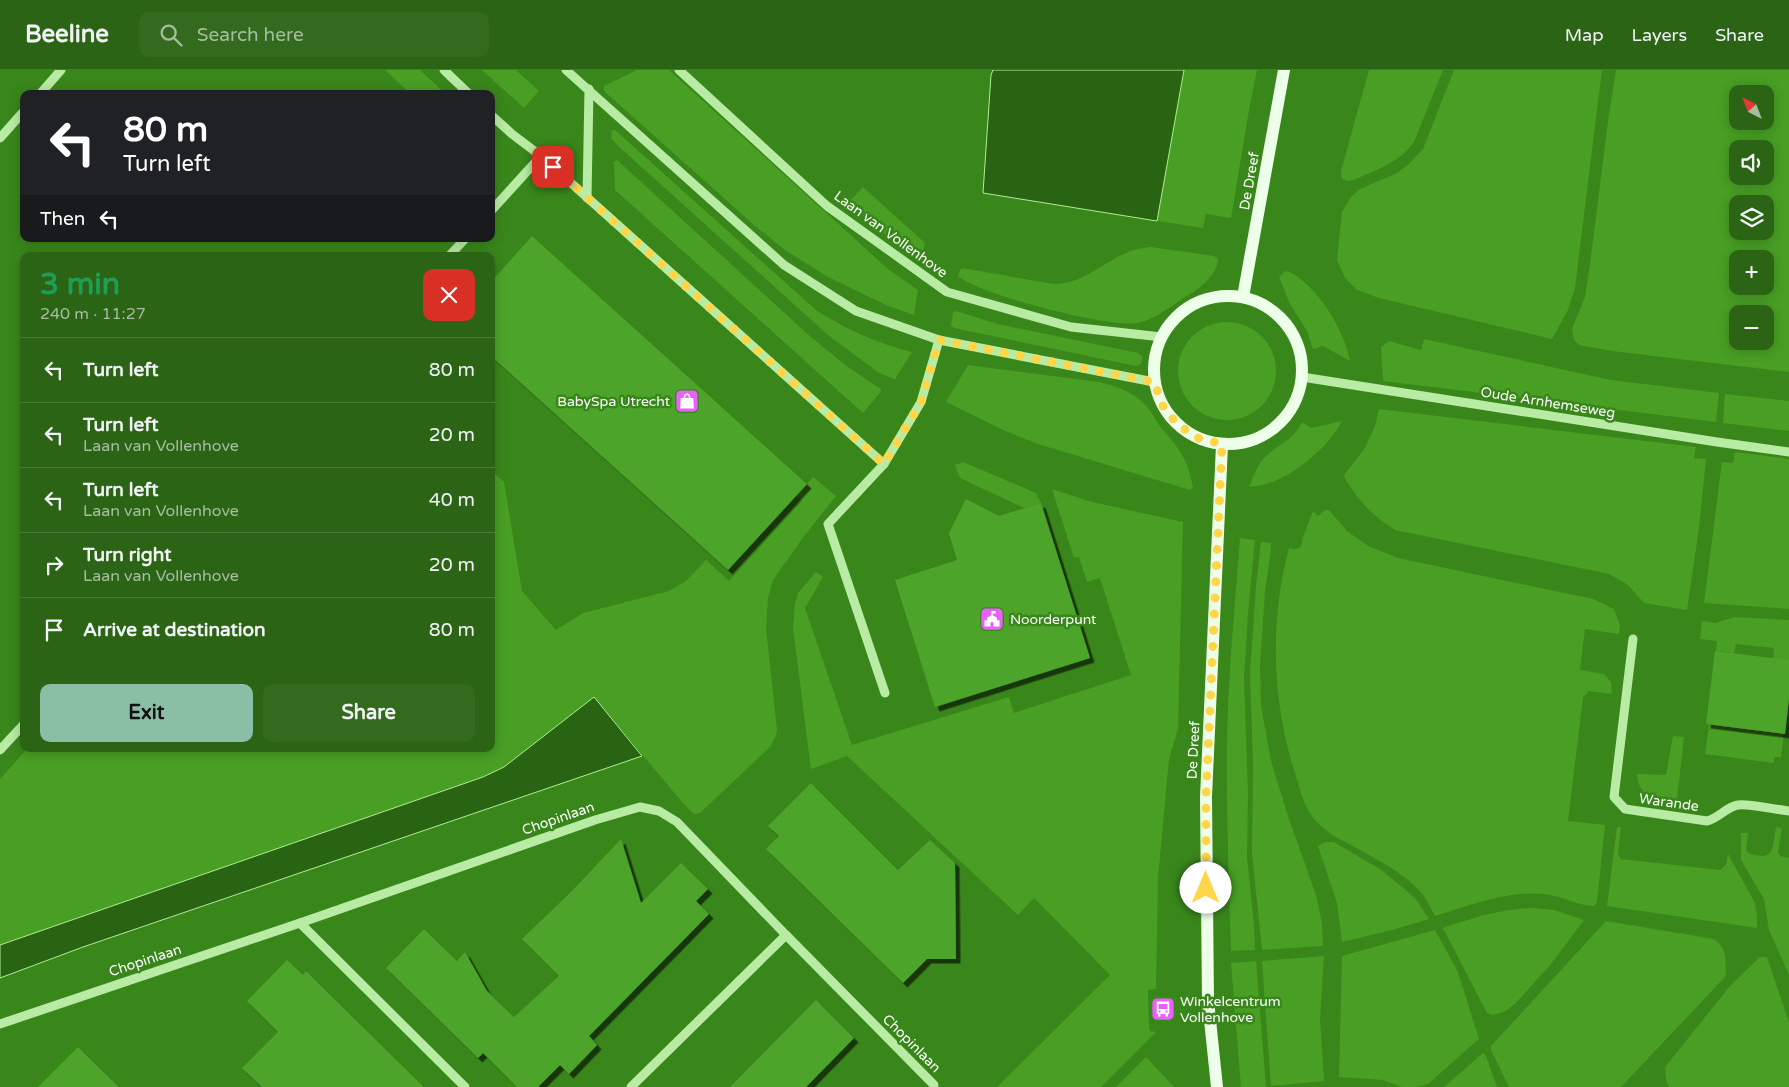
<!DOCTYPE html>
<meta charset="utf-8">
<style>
:root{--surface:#2b6414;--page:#336a1d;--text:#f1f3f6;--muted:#a6bda0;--line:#477834;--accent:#8abfa5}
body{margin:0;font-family:"Varela Round",sans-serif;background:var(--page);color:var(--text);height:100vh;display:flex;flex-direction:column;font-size:19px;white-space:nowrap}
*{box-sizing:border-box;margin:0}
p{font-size:16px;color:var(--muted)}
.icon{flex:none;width:28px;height:28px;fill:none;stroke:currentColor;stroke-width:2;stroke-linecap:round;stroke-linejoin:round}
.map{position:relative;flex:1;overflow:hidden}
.details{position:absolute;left:20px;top:182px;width:475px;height:500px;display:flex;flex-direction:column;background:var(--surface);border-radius:10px;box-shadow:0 2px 12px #0003}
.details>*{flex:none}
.banner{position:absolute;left:20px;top:20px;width:475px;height:152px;border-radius:10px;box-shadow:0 2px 12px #0003;background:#202124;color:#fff;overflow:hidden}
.needle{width:32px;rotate:318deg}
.fabs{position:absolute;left:1729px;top:15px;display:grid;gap:10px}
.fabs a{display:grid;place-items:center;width:45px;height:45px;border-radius:10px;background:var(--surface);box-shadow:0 2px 12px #0003;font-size:25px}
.pin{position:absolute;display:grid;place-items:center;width:42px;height:42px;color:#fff;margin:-21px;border-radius:10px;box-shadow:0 2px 8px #0006}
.me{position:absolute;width:55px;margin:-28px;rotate:0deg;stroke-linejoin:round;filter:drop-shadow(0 0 4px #0008)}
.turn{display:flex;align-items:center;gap:18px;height:105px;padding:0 20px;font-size:22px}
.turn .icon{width:65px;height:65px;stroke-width:2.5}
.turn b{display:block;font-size:35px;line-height:42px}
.then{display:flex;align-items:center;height:48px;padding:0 20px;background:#0003;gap:10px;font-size:19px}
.round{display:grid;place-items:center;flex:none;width:52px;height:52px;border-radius:10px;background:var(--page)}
.head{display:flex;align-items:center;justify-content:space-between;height:85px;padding:0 20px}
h1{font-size:30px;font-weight:700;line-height:38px;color:#1e9e55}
.primary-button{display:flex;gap:10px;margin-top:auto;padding:10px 20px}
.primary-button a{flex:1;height:58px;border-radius:10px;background:var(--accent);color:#111;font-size:20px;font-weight:700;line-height:58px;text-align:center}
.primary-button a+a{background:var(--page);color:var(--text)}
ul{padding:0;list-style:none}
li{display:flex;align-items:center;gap:15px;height:65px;padding:0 20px;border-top:1px solid var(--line)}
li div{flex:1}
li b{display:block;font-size:19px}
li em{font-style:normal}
header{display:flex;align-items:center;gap:30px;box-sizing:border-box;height:70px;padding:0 25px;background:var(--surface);border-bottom:1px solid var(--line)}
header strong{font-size:24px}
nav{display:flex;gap:28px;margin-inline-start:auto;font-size:18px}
.search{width:350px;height:45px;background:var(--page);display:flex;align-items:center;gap:12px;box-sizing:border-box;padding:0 18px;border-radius:10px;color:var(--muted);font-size:19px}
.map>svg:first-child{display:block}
.green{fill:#489f24;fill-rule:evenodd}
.water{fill:#286412;stroke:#b0ed96}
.building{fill:#4da42a;filter:url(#shadow)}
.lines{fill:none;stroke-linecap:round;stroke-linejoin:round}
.minor{stroke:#b8eba3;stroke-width:9}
.major{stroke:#edffe8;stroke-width:12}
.route{stroke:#ffd54a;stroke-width:9;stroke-dasharray:0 16.2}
.labels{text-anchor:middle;stroke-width:5;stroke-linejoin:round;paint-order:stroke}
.street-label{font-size:14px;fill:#fff;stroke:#39861b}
.poi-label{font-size:14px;fill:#fff;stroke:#39861b;text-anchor:start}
</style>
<header>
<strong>Beeline</strong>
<div class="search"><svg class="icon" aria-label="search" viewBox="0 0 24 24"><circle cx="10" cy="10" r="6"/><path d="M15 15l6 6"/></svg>Search here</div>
<nav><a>Map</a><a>Layers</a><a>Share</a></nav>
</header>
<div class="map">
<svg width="1789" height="1017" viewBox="0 0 1789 1017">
<defs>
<filter id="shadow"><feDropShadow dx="4.5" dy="4.5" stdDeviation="0" flood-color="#0009"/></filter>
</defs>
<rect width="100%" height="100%" fill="#39861b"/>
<g class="green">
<path d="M 385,0 L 420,0 L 446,24 L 411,24 Z"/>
<path d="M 482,0 L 516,0 L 539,21 L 524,38 Z"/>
<path d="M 637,0 L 669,0 L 888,199 L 918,220 L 914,245 L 888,236 L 828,207 L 785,180 L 754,155 L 604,21 L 604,16 Z"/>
<path d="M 1184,0 L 1257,0 L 1249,40 L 1231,148 L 1206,144 L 1203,158 L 1157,151 Z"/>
<path d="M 1369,0 L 1443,0 L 1414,72 C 1399,93 1378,99 1354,110 L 1348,111 L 1342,109 L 1341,101 Z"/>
<path d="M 1454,0 L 1602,0 L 1575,218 L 1568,240 L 1552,269 L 1379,228 L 1357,220 L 1345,208 L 1337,190 L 1342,142 L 1351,127 L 1360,119 L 1397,103 L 1409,94 L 1423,79 Z"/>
<path d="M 1616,0 L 1789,0 L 1789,302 L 1612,281 L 1579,275 L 1574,270 L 1572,259 L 1585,227 L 1589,202 L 1608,51 ZM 1738,24 L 1765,24 L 1765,51 L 1738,51 ZM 1738,79 L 1765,79 L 1765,106 L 1738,106 ZM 1738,134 L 1765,134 L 1765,161 L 1738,161 ZM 1738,189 L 1765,189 L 1765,216 L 1738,216 ZM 1738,244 L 1765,244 L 1765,271 L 1738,271 Z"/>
<path d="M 612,60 L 615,60 L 816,240 C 847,260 877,273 912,282 L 895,309 L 879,303 L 828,265 L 617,75 L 611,68 Z"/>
<path d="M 617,90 L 812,268 L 848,297 L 882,320 L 863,343 L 615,120 L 614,92 Z"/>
<path d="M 863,117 L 925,173 L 922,189 L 887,166 L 848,133 Z"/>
<path d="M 1151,177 L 1214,186 L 1218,189 C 1218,203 1202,217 1190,224 C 1173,234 1158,249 1137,253 C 1110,258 977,224 958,206 L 960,200 L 962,198 L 1048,213 C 1079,218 1101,193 1128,182 C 1135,179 1143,178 1151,177 Z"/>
<path d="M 1288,201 C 1317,215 1344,259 1350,291 L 1323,276 L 1313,279 L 1307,261 L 1290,234 L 1279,207 L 1284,202 Z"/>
<path d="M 956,241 L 998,254 L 1138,283 L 1143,287 L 1141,294 L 1136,296 L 954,258 L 951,256 L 953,243 Z"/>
<circle cx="1227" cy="301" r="49"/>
<path d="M 1424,269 L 1611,310 L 1719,323 L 1716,352 L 1383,311 L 1381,277 L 1389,271 L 1421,280 Z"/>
<path d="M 968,295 L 1099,312 C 1118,316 1136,323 1149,339 C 1153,344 1155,350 1159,355 C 1178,378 1188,387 1193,418 L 1190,420 L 1038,374 L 1003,360 L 946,332 Z"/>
<path d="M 1725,324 L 1789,331 L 1789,361 L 1723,353 Z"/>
<path d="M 1379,339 L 1696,377 L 1694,388 L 1706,389 L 1699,458 L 1687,540 L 1644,533 L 1628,515 L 1609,504 L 1395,460 C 1369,443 1362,434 1345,409 L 1344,405 L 1365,378 L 1375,356 Z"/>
<path d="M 1342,351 C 1326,381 1284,416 1249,417 C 1253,407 1257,396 1264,388 C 1276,375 1295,370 1302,352 L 1311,358 Z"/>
<path d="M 1735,382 L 1789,389 L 1789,539 L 1704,533 L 1722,392 L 1733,393 Z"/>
<path d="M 963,392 L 1036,423 L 1041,433 L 1024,438 L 960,408 L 955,395 Z"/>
<path d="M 491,400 L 504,412 L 522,521 L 556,560 L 583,543 L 669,521 L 686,511 L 706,490 L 729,511 L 802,431 L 796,426 L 813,407 L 836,426 L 805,465 L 773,510 L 768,528 L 766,558 L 777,659 L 776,665 L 770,677 L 700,743 L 694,744 L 682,732 L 594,627 L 504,697 L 483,707 L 0,875 L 0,709 L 27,679 L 491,679 Z"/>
<path d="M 1052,419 L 1092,432 L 1183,452 L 1178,659 L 1169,689 L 1158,808 L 1156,919 L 1148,920 L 1149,958 L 1150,961 L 1156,962 L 1101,1017 L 997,1017 L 1110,905 L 1034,828 L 1018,845 L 847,686 L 811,699 L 793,558 L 795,534 L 798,523 L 816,502 L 823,507 L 805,538 L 852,675 L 1009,627 L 1014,643 L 1131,605 L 1100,508 L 1087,512 L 1079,487 L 1074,488 Z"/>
<path d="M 1325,440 L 1329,440 L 1347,461 L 1368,476 L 1398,488 L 1593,529 L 1614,539 L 1620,555 L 1619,564 L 1585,559 L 1580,600 L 1604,604 L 1611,612 L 1612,624 L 1589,621 L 1583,627 L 1568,751 L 1605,755 L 1597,832 L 1594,836 C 1579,836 1564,827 1549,825 C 1513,818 1469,836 1435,846 C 1431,840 1428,832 1424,826 C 1406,803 1377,790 1353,776 C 1344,771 1334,767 1327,761 C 1306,745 1303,730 1296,706 C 1272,633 1269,553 1289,478 L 1296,479 L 1301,477 L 1302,470 L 1313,441 L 1318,446 Z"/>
<path d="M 1240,468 L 1255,470 L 1248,543 L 1244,608 L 1248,725 L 1247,788 L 1254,855 L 1255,880 L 1231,881 C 1229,811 1226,742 1227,672 C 1228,604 1235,536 1240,468 Z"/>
<path d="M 1261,472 L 1271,473 L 1271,479 L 1265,521 L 1260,596 L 1261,635 L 1271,691 L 1288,746 L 1316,825 L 1322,853 L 1323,876 L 1262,880 L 1252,783 L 1253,693 L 1250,603 L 1256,516 Z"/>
<path d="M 1735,547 L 1789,550 L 1789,591 L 1773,589 L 1774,578 L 1736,574 L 1734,583 L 1716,581 L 1717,571 L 1700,569 L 1702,551 L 1715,553 Z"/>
<path d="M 1709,655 L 1784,664 L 1781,687 L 1774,687 L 1774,693 L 1705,684 Z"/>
<path d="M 1673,666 L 1684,667 L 1677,729 C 1656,727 1639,730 1637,704 L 1666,705 Z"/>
<path d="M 1617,757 L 1621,757 L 1618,784 L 1621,789 L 1720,800 L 1726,795 L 1728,784 L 1754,831 L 1757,844 L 1757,858 L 1607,836 Z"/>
<path d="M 1776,757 L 1782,758 L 1778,782 L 1780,786 L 1789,788 L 1789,905 L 1769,860 L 1764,829 L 1741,790 L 1741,763 L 1748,763 L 1746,780 L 1748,783 C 1775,792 1772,779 1776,757 Z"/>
<path d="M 1326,772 L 1334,772 L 1383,801 L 1416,829 L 1429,849 L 1392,860 L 1342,872 L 1337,833 L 1318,776 Z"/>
<path d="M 1533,838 L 1554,840 L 1584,850 L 1551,894 L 1516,933 L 1506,941 L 1493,945 L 1487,943 L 1443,858 C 1472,848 1502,839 1533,838 Z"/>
<path d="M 1606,851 L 1714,869 C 1728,879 1725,890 1726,906 L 1621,1017 L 1509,1017 L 1491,980 L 1491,976 Z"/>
<path d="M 1435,860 L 1458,902 L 1479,969 L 1428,1014 L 1416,1017 L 1402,1017 L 1383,1010 L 1339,1007 L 1342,886 Z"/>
<path d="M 1324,886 L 1320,949 L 1324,1011 L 1271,1016 L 1262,891 Z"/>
<path d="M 1760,887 L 1767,887 L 1789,952 L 1789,1017 L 1669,1017 L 1666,1010 L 1665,997 L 1730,916 Z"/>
<path d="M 1256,891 L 1266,1017 L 1241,1017 L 1231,893 Z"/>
<path d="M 1483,983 L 1486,986 L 1497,1017 L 1444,1017 Z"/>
<path d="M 1146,987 L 1174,1017 L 1116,1017 Z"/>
</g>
<g class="water">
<path d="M 993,0 L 1184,0 L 1157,151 L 983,123 L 991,5 Z"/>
<path d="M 594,627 L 642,686 L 83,877 L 0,908 L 0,875 L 483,707 L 504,697 Z"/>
</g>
<g class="building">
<path d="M 532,166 L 807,414 L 728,500 L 491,286 L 491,212 Z"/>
<path d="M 966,429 L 999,446 L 1041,433 L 1090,588 L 935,637 L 895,510 L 957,490 L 949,463 Z"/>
<path d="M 1715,581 L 1789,590 L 1789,628 L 1785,664 L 1706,654 Z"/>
<path d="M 811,713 L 898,800 L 930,770 L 955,793 L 956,889 L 927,889 L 903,913 L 766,779 L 779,766 L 768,756 Z"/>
<path d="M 621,769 L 641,833 L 681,793 L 708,819 L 696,831 L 709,844 L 589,966 L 597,975 L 569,1004 L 560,995 L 538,1017 L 517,1017 L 483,983 L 478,988 L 386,898 L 424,859 L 457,891 L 465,882 L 487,921 L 514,947 L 559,906 L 522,869 L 572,821 Z"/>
<path d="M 287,890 L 303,905 L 306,901 L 424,1017 L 262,1017 L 242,998 L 278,962 L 247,931 Z"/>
<path d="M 816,930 L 854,968 L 806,1017 L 730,1017 Z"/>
<path d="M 78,977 L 119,1017 L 38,1017 Z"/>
</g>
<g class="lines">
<g class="minor">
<path d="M 444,0 L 469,24"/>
<path d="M 566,0 L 784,195 L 856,241 L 939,270 L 1154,312"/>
<path d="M 679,0 L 827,136 L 947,222 L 1071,257 L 1162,267"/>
<path d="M 40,24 L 61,0"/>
<path d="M 491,45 L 512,64 L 541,86 L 884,394"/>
<path d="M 0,68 L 24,41"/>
<path d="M 587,128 L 589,19"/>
<path d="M 491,141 L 541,86"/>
<path d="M 449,186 L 465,169"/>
<path d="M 1302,307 L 1717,372 L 1789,382"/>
<path d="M 1633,569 L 1614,727 L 1625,739 L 1707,751 C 1719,748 1726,737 1738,735 C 1747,733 1778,740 1789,741"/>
<path d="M 885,623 L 828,454 L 884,394 L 921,332 L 939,270"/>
<path d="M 0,680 L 24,654"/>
<path d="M 300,853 L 465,1017"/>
<path d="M 786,865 L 934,1015"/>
<path d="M 0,954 L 300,853 L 595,750 L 640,737 L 659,741 L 677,752 L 786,865 L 631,1017"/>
</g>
<g class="major">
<circle cx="1228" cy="300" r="74"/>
<path d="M 1243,227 L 1284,0"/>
<path d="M 1217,1017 L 1208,931 L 1206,727 L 1222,375"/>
</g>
</g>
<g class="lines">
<path class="route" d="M 553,97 L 884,394 L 921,332 L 939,270 L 1154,312 L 1163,336 L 1177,354 L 1198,368 L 1222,374 L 1206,727 L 1206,818"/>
</g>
<defs>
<g id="shop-square" transform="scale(1.25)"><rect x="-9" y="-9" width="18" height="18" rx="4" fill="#e960fc" stroke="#39861b"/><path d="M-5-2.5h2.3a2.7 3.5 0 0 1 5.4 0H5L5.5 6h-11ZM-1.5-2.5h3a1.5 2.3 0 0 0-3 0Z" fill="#fff"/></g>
<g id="civic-square" transform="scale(1.25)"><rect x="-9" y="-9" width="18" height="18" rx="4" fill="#e960fc" stroke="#39861b"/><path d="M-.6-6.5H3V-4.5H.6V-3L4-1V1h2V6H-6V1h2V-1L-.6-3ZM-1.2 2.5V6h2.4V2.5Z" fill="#fff"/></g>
<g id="bus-square" transform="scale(1.25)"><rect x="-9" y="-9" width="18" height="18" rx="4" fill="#e960fc" stroke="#39861b"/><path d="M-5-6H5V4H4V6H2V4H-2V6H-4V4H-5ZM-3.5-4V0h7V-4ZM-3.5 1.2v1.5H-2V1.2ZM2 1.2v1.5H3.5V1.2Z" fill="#fff"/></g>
</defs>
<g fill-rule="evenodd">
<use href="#shop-square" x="687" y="331"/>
<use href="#civic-square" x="992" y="549"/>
<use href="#bus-square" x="1163" y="939"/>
</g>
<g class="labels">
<g class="street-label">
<text transform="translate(1249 111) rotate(-80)" y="5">De Dreef</text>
<text transform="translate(891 164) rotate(36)" y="5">Laan van Vollenhove</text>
<text transform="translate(1548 332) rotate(9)" y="5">Oude Arnhemseweg</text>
<text transform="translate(1193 680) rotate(-87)" y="5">De Dreef</text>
<text transform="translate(1669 732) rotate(8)" y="5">Warande</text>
<text transform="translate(558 748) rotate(-19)" y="5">Chopinlaan</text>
<text transform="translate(145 890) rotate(-18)" y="5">Chopinlaan</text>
<text transform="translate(912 973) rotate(45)" y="5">Chopinlaan</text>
</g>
<g class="poi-label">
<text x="670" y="336" text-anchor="end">BabySpa Utrecht</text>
<text x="1010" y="554">Noorderpunt</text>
<text x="1180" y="936">Winkelcentrum<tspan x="1180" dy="16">Vollenhove</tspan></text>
</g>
</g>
</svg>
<div class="fabs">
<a><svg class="needle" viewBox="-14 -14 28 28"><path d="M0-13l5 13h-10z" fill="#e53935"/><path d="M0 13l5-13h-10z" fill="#a6bda0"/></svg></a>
<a><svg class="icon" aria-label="sound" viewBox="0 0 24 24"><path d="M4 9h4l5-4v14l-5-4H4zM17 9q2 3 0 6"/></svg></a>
<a><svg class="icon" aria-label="layers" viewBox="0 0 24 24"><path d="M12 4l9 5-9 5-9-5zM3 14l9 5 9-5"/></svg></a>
<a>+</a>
<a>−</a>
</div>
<div class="pin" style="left:553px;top:97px;background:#d93025"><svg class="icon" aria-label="arrive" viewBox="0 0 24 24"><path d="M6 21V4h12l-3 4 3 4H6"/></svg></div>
<svg class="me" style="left:1206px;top:818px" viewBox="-20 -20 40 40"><circle r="19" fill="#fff"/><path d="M0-13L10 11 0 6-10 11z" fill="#ffd54a"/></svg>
<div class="banner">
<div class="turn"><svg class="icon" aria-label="left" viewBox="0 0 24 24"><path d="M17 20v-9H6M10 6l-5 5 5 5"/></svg><div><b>80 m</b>Turn left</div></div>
<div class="then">Then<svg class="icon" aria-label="left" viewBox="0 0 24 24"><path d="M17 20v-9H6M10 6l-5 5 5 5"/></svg></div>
</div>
<section class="details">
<div class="head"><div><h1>3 min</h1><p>240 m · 11:27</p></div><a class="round" style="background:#d93025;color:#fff"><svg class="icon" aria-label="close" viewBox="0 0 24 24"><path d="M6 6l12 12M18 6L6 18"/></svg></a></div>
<ul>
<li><svg class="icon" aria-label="left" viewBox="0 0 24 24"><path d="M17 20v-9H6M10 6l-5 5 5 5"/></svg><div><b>Turn left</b></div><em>80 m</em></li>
<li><svg class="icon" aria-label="left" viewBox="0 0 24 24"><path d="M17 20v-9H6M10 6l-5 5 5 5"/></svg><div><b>Turn left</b><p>Laan van Vollenhove</p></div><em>20 m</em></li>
<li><svg class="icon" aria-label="left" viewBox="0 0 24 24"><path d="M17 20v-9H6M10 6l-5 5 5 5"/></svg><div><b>Turn left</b><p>Laan van Vollenhove</p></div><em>40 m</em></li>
<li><svg class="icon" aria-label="right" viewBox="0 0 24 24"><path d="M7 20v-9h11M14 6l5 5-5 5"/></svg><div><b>Turn right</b><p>Laan van Vollenhove</p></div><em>20 m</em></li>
<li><svg class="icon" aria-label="arrive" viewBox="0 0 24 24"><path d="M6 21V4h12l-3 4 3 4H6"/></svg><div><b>Arrive at destination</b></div><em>80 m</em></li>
</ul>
<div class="primary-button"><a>Exit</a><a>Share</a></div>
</section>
</div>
